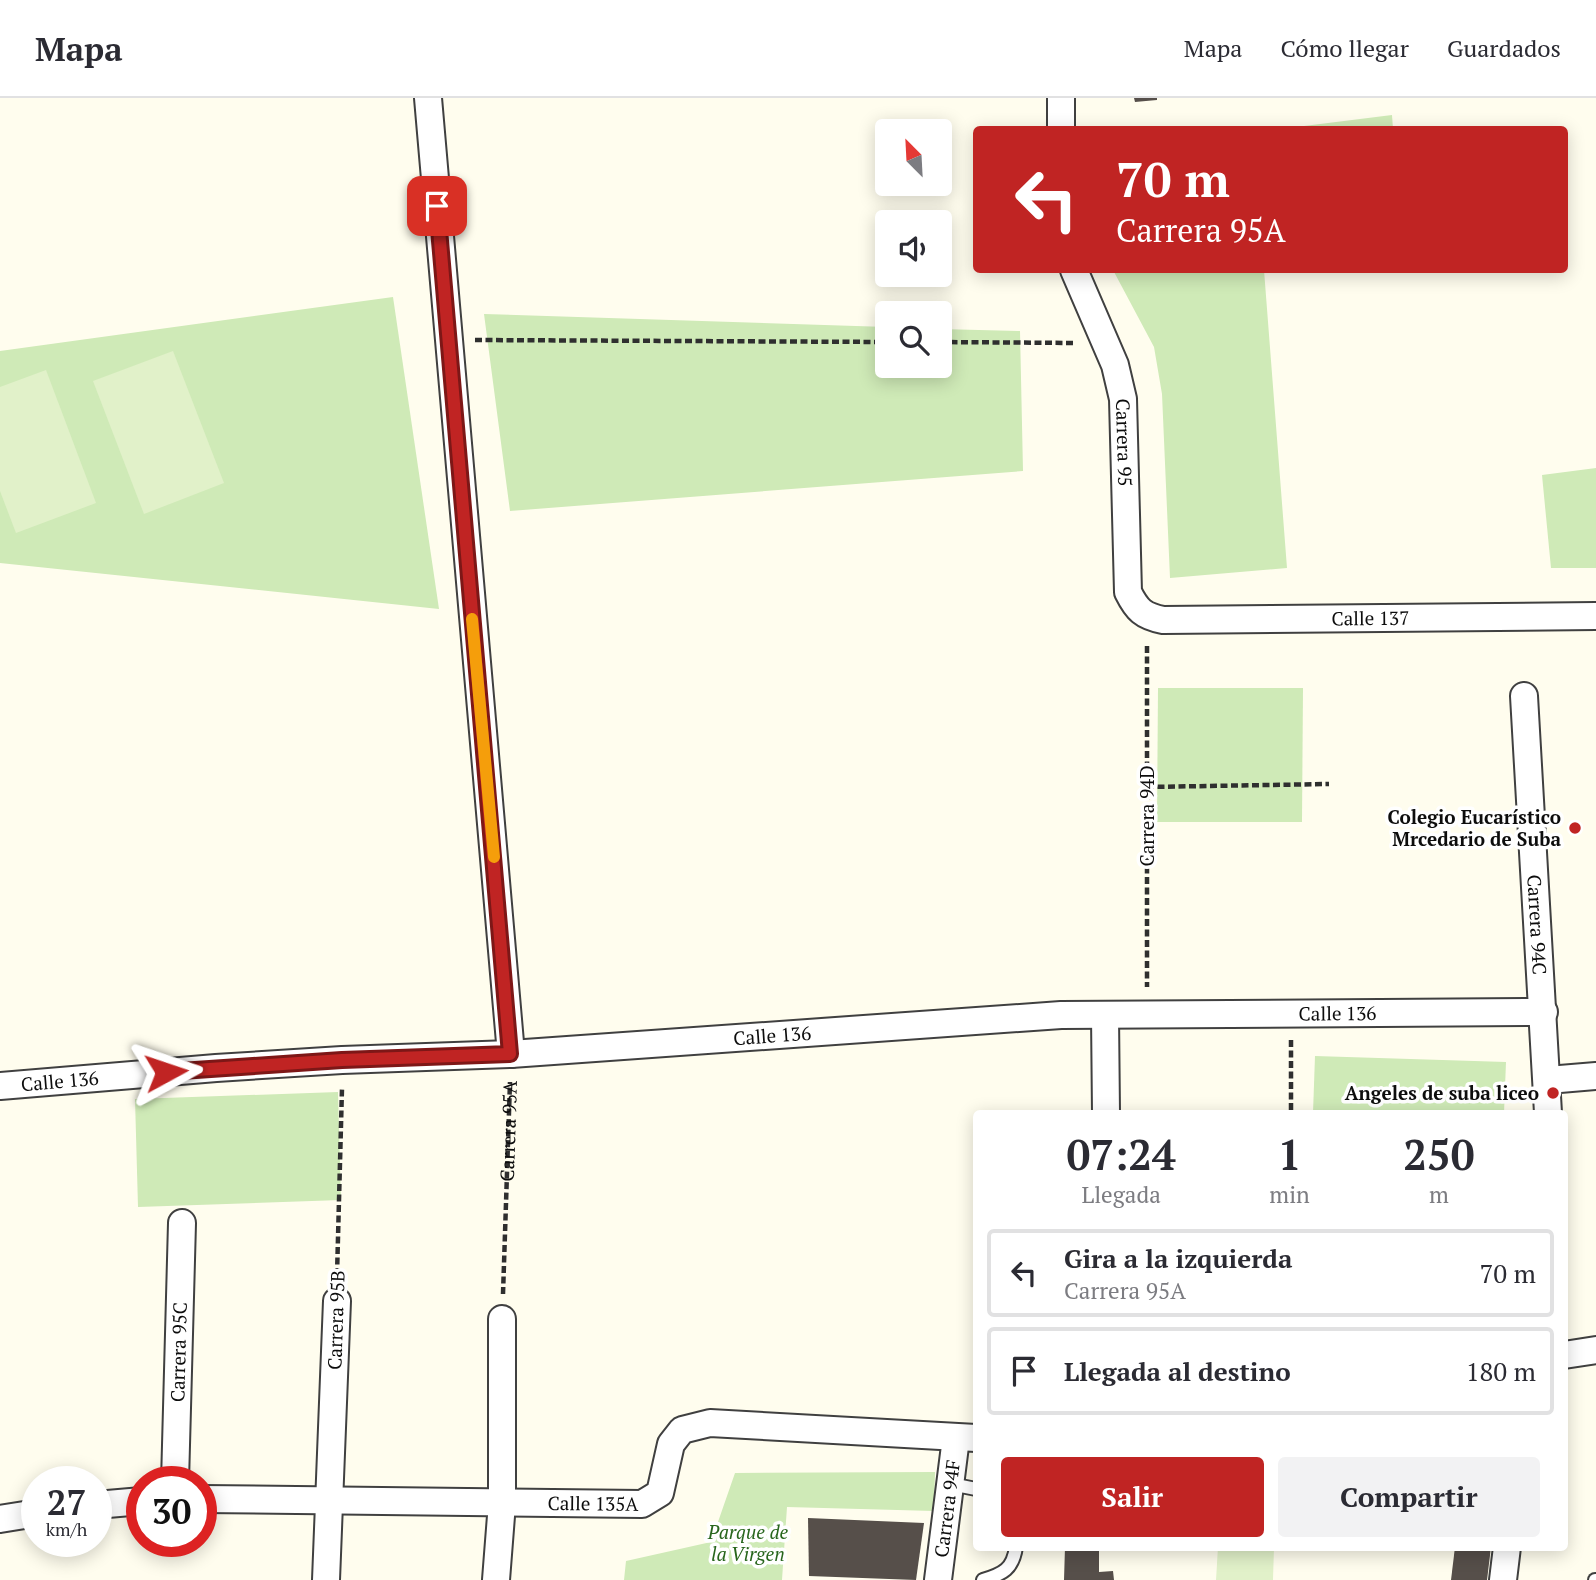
<!DOCTYPE html>
<html lang="es">
<meta charset="utf-8">
<style>
:root{--surface:#fff;--page:#f2f2f3;--text:#2b2b33;--muted:#7c7c81;--line:#e1e1e2;--accent:#c02423}
body{margin:0;font-family:"PT Serif",serif;background:var(--page);color:var(--text);height:100vh;display:flex;flex-direction:column;font-size:26px;white-space:nowrap}
*{box-sizing:border-box;margin:0}
p{font-size:23px;color:var(--muted)}
.icon{flex:none;width:38px;height:38px;fill:none;stroke:currentColor;stroke-width:2;stroke-linecap:round;stroke-linejoin:round}
.map{position:relative;flex:1;overflow:hidden}
.side{position:absolute;left:973px;top:1012px;width:595px;height:441px;display:flex;flex-direction:column;background:var(--surface);border-radius:7px;box-shadow:0 4px 18px #0003}
.side>*{flex:none}
.banner{position:absolute;left:973px;top:28px;width:595px;height:147px;border-radius:7px;box-shadow:0 4px 18px #0003;background:#c02423;color:#fff;overflow:hidden}
.needle{width:46px;rotate:336deg}
.buttons{position:absolute;left:875px;top:21px;display:grid;gap:14px}
.buttons a{display:grid;place-items:center;width:77px;height:77px;border-radius:7px;background:var(--surface);box-shadow:0 4px 18px #0003;font-size:35px}
.speed{position:absolute;left:21px;top:1368px;display:flex;gap:14px;font-size:35px;font-weight:700;text-align:center}
.speed>*{display:grid;place-content:center;width:91px;height:91px;border-radius:50%;background:var(--surface);box-shadow:0 4px 18px #0003;line-height:1}
.speed small{font-size:18px;font-weight:400}
.speed .limit{border:10px solid #d22;background:#fff;color:#111}
.pin{position:absolute;display:grid;place-items:center;width:60px;height:60px;color:#fff;margin:-30px;border-radius:14px;box-shadow:0 4px 10px #0006}
.me{position:absolute;width:77px;margin:-38px;rotate:85deg;stroke-linejoin:round;filter:drop-shadow(0 0 5px #0008)}
.turn{display:flex;align-items:center;gap:24px;height:147px;padding:0 28px;font-size:32px}
.turn .icon{width:91px;height:91px;stroke-width:2.5}
.turn b{display:block;font-size:49px;line-height:60px}
.eta{display:flex;justify-content:space-evenly;align-items:center;height:119px;text-align:center}
.eta b{font-size:42px;font-weight:700;line-height:49px}
.action{display:flex;gap:14px;margin-top:auto;padding:14px 28px}
.action a{flex:1;height:80px;border-radius:7px;background:var(--accent);color:#fff;font-size:28px;font-weight:700;line-height:80px;text-align:center}
.action a+a{background:var(--page);color:var(--text)}
ul{padding:0;list-style:none}
li{display:flex;align-items:center;gap:21px;height:88px;margin:0 14px 10px;padding:0 14px;border:4px solid var(--line);border-radius:7px}
li div{flex:1}
li b{display:block;font-size:26px}
li em{font-style:normal}
header{display:flex;align-items:center;gap:42px;box-sizing:border-box;height:98px;padding:0 35px;background:var(--surface);border-bottom:2px solid var(--line)}
header strong{font-size:33px}
nav{display:flex;gap:38px;margin-inline-start:auto;font-size:24px}
.map>svg:first-child{display:block}
.green{fill:#cfeab7}
.pitch{fill:#e1f1c9}
.building{fill:#564f4a}
.lines{fill:none;stroke-linecap:round;stroke-linejoin:round}
.lane-casing{stroke:#404040;stroke-width:16}
.street-casing{stroke:#404040;stroke-width:30}
.path{stroke:#2f2f2f;stroke-width:4.5;stroke-dasharray:7 3.5;stroke-linecap:butt}
.lane{stroke:#fff;stroke-width:12}
.street{stroke:#fff;stroke-width:26}
.route-casing{stroke:#7d1717;stroke-width:18}
.route{stroke:#c02423;stroke-width:12}
.slow{stroke:#f59e0b;stroke-width:12}
.poi-dot{fill:#c02423;stroke:#fff;stroke-width:2.5}
.labels{text-anchor:middle;stroke-width:7;stroke-linejoin:round;paint-order:stroke}
.street-label{font-size:19px;fill:#0d0d0d;stroke:#fff}
.poi-label{font-size:19px;font-weight:bold;fill:#0d0d0d;stroke:#fff;text-anchor:end}
.park-label{font-size:19px;font-style:italic;fill:#28661d;stroke:#fff}
</style>
<header>
<strong>Mapa</strong>
<nav><a>Mapa</a><a>Cómo llegar</a><a>Guardados</a></nav>
</header>
<div class="map">
<svg width="1596" height="1482" viewBox="0 0 1596 1482">
<rect width="100%" height="100%" fill="#fffdee"/>
<g class="green">
<path d="M 1392,17 L 1393,31 L 1280,31 Z"/>
<path d="M 1113,172 L 1264,172 L 1287,470 L 1170,480 L 1162,296 L 1154,249 Z"/>
<path d="M 393,199 L 439,511 L 0,465 L 0,253 Z"/>
<path d="M 484,216 L 887,229 L 887,268 L 940,268 L 940,231 L 1020,233 L 1023,373 L 510,413 Z"/>
<path d="M 1596,370 L 1596,470 L 1551,470 L 1542,377 Z"/>
<path d="M 1158,590 L 1303,590 L 1302,724 L 1157,724 Z"/>
<path d="M 1315,958 L 1506,964 L 1504,1015 L 1313,1015 Z"/>
<path d="M 338,994 L 341,1102 L 138,1109 L 135,1001 Z"/>
<path d="M 935,1374 L 934,1413 L 787,1409 L 782,1482 L 624,1482 L 626,1463 L 711,1444 L 735,1375 Z"/>
</g>
<g class="pitch">
<path d="M 173,253 L 224,385 L 144,416 L 93,283 Z"/>
<path d="M 46,272 L 96,405 L 16,435 L 0,393 L 0,289 Z"/>
<path d="M 1218,1449 L 1274,1449 L 1273,1482 L 1216,1482 Z"/>
</g>
<g class="building">
<path d="M 1134,0 L 1157,0 L 1157,2 L 1135,4 Z"/>
<path d="M 808,1420 L 924,1425 L 916,1482 L 809,1478 Z"/>
<path d="M 1065,1449 L 1099,1449 L 1099,1474 L 1113,1473 L 1114,1482 L 1064,1482 Z"/>
<path d="M 1455,1449 L 1491,1449 L 1487,1482 L 1451,1482 Z"/>
</g>
<g class="lines">
<g class="lane-casing">
<g id="lane">
<path d="M 951,1386 L 976,1391"/>
<path d="M 983,1482 C 1003,1476 1013,1471 1016,1449"/>
<path d="M 1595,1482 L 1596,1482"/>
</g>
</g>
<g class="street-casing">
<g id="street">
<path d="M 428,0 L 511,956"/>
<path d="M 1061,32 L 1061,0"/>
<path id="s2" d="M 1074,172 L 1115,267 L 1123,301 L 1128,494 C 1137,512 1143,518 1163,522 L 1596,518"/>
<path id="s3" d="M 1524,598 L 1548,1015"/>
<path d="M 1105,917 L 1106,1015"/>
<path d="M 1548,982 L 1596,978"/>
<path id="s4" d="M 0,988 L 216,970 L 342,962 L 511,956 L 1061,917 L 1544,914"/>
<path d="M 1564,1257 L 1596,1252"/>
<path id="s5" d="M 175,1384 L 182,1125"/>
<path id="s6" d="M 201,1401 L 642,1406 L 660,1395 L 671,1346 L 682,1332 L 710,1325 L 976,1340"/>
<path d="M 96,1407 L 142,1403"/>
<path d="M 0,1421 L 37,1415"/>
<path d="M 326,1482 L 337,1203"/>
<path d="M 496,1482 L 502,1405 L 502,1221"/>
<path id="s7" d="M 938,1482 L 956,1340"/>
<path d="M 1503,1482 L 1507,1449"/>
</g>
</g>
<g class="path">
<path d="M 475,242 L 887,244"/>
<path d="M 940,244 L 1076,245"/>
<path d="M 1147,548 L 1147,889"/>
<path d="M 1147,689 L 1329,686"/>
<path d="M 1291,942 L 1291,1015"/>
<path d="M 337,1177 L 342,990"/>
<path id="s1" d="M 503,1196 L 510,984"/>
</g>
<use href="#lane" class="lane"/>
<use href="#street" class="street"/>
</g>
<g class="lines">
<g class="route-casing">
<path id="route" d="M 166,974 L 342,962 L 510,956 L 437,108"/>
</g>
<use href="#route" class="route"/>
<path class="slow" d="M 472,521 L 494,759"/>
</g>
<g class="poi-dot">
<circle cx="1575" cy="730" r="7"/>
<circle cx="1553" cy="995" r="7"/>
</g>
<g class="labels">
<g class="street-label">
<text dy="7" stroke="none"><textPath href="#s2" startOffset="182">Carrera 95</textPath></text>
<text dy="7" stroke="none"><textPath href="#s2" startOffset="586">Calle 137</textPath></text>
<text transform="translate(1147 718) rotate(-90)" y="7">Carrera 94D</text>
<text dy="7" stroke="none"><textPath href="#s3" startOffset="229">Carrera 94C</textPath></text>
<text dy="7" stroke="none"><textPath href="#s4" startOffset="1340">Calle 136</textPath></text>
<text dy="7" stroke="none"><textPath href="#s4" startOffset="774">Calle 136</textPath></text>
<text dy="7" stroke="none"><textPath href="#s4" startOffset="60">Calle 136</textPath></text>
<text dy="7" stroke="none"><textPath href="#s1" startOffset="163">Carrera 95A</textPath></text>
<text transform="translate(336 1222) rotate(-88)" y="7">Carrera 95B</text>
<text dy="7" stroke="none"><textPath href="#s5" startOffset="130">Carrera 95C</textPath></text>
<text dy="7" stroke="none"><textPath href="#s6" startOffset="392">Calle 135A</textPath></text>
<text dy="7" stroke="none"><textPath href="#s7" startOffset="72">Carrera 94F</textPath></text>
</g>
<g class="poi-label">
<text x="1561" y="726">Colegio Eucarístico<tspan x="1561" dy="22">Mrcedario de Suba</tspan></text>
<text x="1539" y="1002">Angeles de suba liceo</text>
</g>
<g class="park-label">
<text x="748" y="1441">Parque de<tspan x="748" dy="22">la Virgen</tspan></text>
</g>
</g>
</svg>
<div class="buttons">
<a><svg class="needle" viewBox="-14 -14 28 28"><path d="M0-13l5 13h-10z" fill="#e53935"/><path d="M0 13l5-13h-10z" fill="#7c7c81"/></svg></a>
<a><svg class="icon" aria-label="sound" viewBox="0 0 24 24"><path d="M4 9h4l5-4v14l-5-4H4zM17 9q2 3 0 6"/></svg></a>
<a><svg class="icon" aria-label="search" viewBox="0 0 24 24"><circle cx="10" cy="10" r="6"/><path d="M15 15l6 6"/></svg></a>
</div>
<div class="speed"><div>27<small>km/h</small></div><div class="limit">30</div></div>
<div class="pin" style="left:437px;top:108px;background:#d93025"><svg class="icon" aria-label="arrive" viewBox="0 0 24 24"><path d="M6 21V4h12l-3 4 3 4H6"/></svg></div>
<svg class="me" style="left:166px;top:974px" viewBox="-20 -20 40 40"><path d="M0-17L14 15 0 8-14 15z" fill="#c02423" stroke="#fff" stroke-width="4"/></svg>
<div class="banner">
<div class="turn"><svg class="icon" aria-label="left" viewBox="0 0 24 24"><path d="M17 20v-9H6M10 6l-5 5 5 5"/></svg><div><b>70 m</b>Carrera 95A</div></div>
</div>
<section class="side">
<div class="eta">
<div><b>07:24</b><p>Llegada</p></div>
<div><b>1</b><p>min</p></div>
<div><b>250</b><p>m</p></div>
</div>
<ul>
<li><svg class="icon" aria-label="left" viewBox="0 0 24 24"><path d="M17 20v-9H6M10 6l-5 5 5 5"/></svg><div><b>Gira a la izquierda</b><p>Carrera 95A</p></div><em>70 m</em></li>
<li><svg class="icon" aria-label="arrive" viewBox="0 0 24 24"><path d="M6 21V4h12l-3 4 3 4H6"/></svg><div><b>Llegada al destino</b></div><em>180 m</em></li>
</ul>
<div class="action"><a>Salir</a><a>Compartir</a></div>
</section>
</div>
